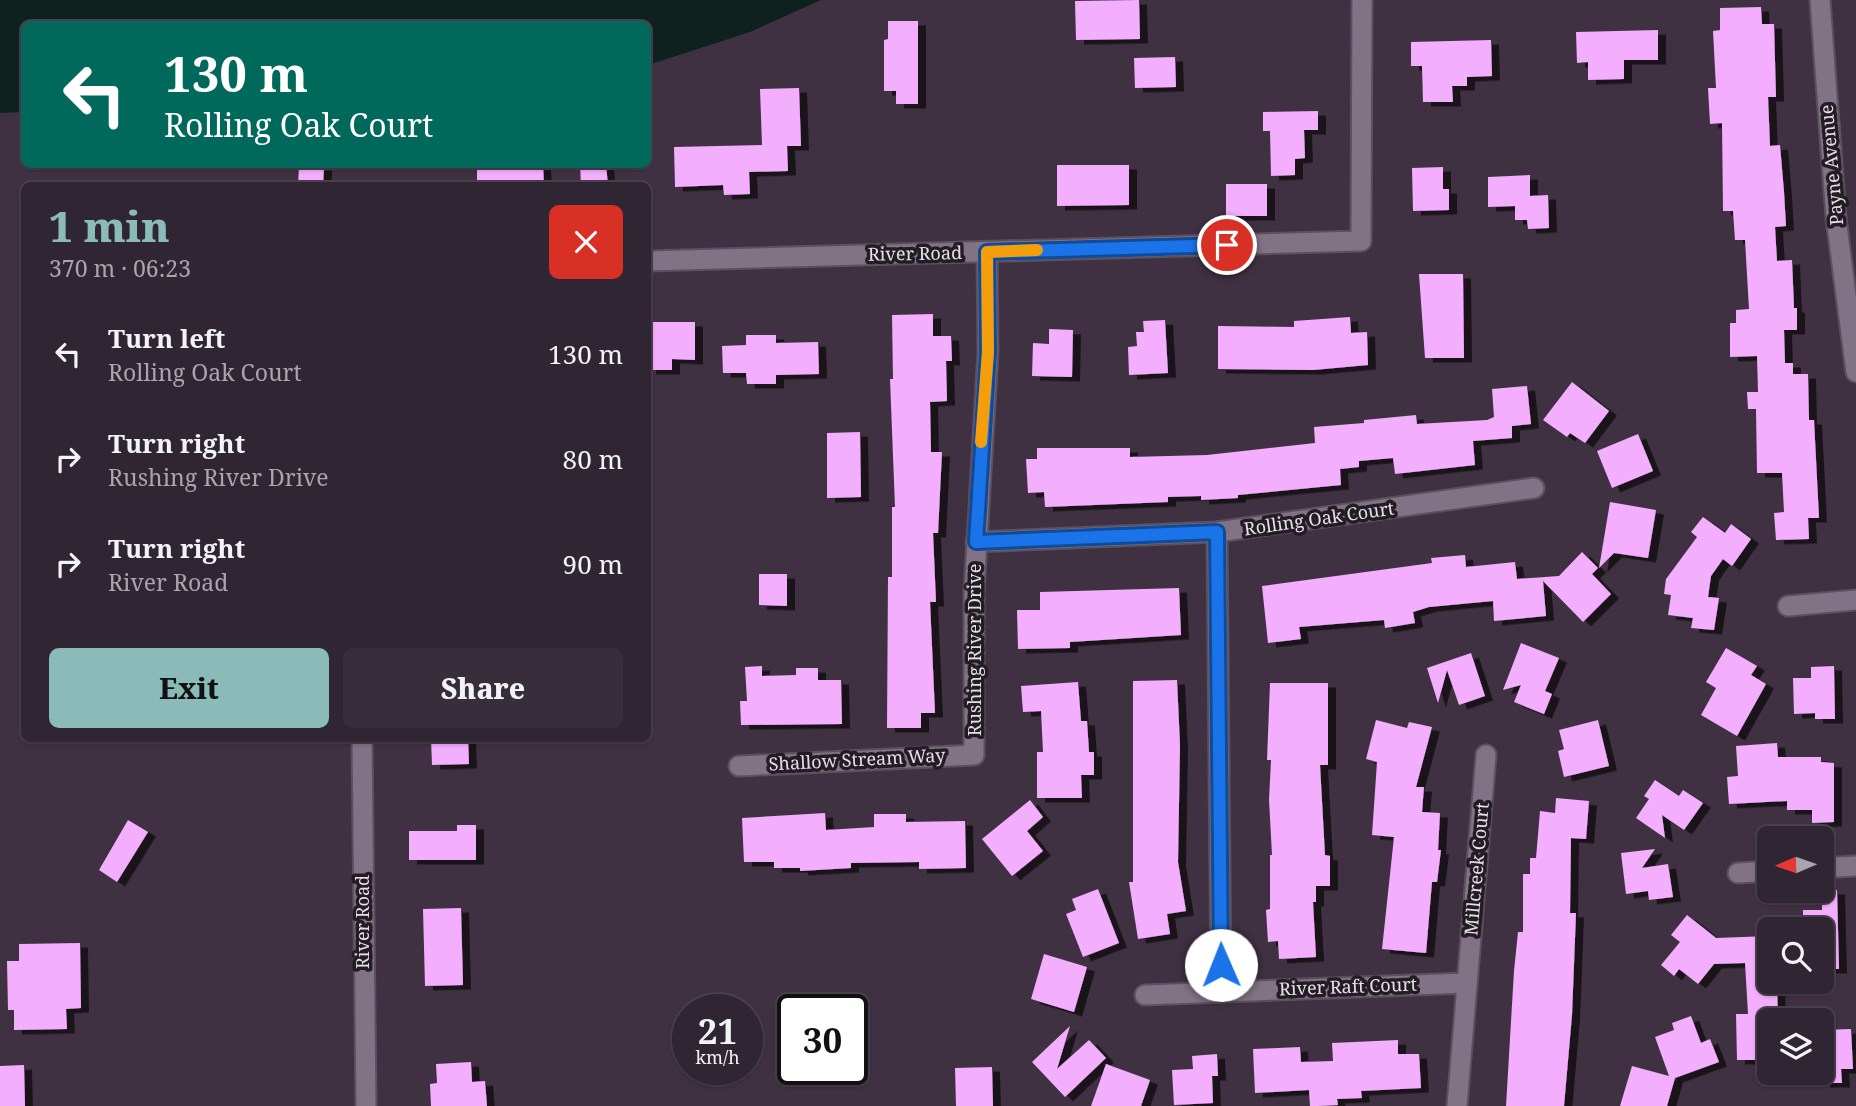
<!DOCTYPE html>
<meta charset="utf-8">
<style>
:root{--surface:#302532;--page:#382d3a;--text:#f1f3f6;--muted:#a8a5ac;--line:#4b424d;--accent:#8bbbb9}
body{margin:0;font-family:"Noto Serif",serif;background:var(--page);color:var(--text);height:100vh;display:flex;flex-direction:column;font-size:26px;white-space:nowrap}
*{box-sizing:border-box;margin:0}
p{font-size:23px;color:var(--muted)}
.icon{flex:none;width:38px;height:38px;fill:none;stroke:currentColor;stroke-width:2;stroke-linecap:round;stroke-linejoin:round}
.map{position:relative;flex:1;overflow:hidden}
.panel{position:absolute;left:21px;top:182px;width:630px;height:560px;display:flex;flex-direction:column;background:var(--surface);border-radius:10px;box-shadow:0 2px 5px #0004,0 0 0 2px var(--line)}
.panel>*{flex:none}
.top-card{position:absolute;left:21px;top:21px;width:630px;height:147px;border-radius:10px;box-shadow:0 2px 5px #0004,0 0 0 2px var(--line);background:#00695c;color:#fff;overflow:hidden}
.needle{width:46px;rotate:268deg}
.buttons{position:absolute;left:1757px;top:826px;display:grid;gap:14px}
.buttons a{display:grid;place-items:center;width:77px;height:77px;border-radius:10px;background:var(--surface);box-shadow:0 2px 5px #0004,0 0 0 2px var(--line);font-size:35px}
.speed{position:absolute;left:672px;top:994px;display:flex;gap:14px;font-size:35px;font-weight:700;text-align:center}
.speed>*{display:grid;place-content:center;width:91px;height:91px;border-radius:50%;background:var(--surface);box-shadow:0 2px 5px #0004,0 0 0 2px var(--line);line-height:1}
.speed small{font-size:18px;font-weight:400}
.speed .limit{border:4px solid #111;border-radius:10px;background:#fff;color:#111}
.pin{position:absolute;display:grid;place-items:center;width:60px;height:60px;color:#fff;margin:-30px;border:4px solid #fff;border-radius:50%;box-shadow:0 2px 7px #0007}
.me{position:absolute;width:77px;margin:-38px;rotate:359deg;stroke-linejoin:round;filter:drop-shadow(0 0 5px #0008)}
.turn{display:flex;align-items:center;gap:24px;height:147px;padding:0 28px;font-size:32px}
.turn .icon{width:91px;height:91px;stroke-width:2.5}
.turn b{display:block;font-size:49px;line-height:60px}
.round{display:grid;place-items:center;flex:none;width:74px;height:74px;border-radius:10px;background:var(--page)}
.summary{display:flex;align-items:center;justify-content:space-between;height:119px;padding:0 28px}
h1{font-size:42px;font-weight:800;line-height:52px;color:var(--accent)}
.action{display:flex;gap:14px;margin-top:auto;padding:14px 28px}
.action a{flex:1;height:80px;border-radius:10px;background:var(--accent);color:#111;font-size:28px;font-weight:800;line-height:80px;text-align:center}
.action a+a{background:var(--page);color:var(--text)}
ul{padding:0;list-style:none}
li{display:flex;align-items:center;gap:21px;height:105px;padding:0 28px}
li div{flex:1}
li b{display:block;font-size:26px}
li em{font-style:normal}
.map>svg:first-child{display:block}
.water{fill:#0e211e}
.building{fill:#f3aefd;filter:url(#shadow)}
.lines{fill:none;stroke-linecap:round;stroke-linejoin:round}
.street-casing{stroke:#5c505e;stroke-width:23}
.street{stroke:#827285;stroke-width:19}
.route-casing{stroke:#114b97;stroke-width:18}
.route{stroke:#1a73e8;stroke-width:12}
.slow{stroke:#f59e0b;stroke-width:12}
.labels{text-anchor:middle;stroke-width:7;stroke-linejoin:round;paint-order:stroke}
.street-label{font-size:18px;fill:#e7dee9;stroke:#231c24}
</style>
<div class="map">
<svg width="1856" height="1106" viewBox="0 0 1856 1106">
<defs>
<filter id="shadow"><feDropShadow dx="8" dy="4.5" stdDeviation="0" flood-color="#0009"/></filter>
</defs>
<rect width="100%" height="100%" fill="#403142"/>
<path class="water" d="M 0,0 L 821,0 L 750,32 L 648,65 L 648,24 L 24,24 L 24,112 L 0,113 Z"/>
<g class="building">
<path d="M 1139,0 L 1140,39 L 1076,40 L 1075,1 Z"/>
<path d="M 1761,7 L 1762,24 L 1774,24 L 1776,97 L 1768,97 L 1770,146 L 1780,145 L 1784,192 L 1786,226 L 1775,227 L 1777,261 L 1792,260 L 1794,308 L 1797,308 L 1797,330 L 1784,330 L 1785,363 L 1793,363 L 1793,374 L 1808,374 L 1809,420 L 1814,420 L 1819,518 L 1808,518 L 1809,539 L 1776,540 L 1774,513 L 1784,512 L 1782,473 L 1757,473 L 1756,409 L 1748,409 L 1747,392 L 1758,392 L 1757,356 L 1730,357 L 1730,323 L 1736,323 L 1736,310 L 1749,309 L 1745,240 L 1735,240 L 1733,211 L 1723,211 L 1722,123 L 1710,124 L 1708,88 L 1716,88 L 1713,31 L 1720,30 L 1720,8 Z"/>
<path d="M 888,21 L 918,21 L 918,104 L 896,104 L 896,91 L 884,91 L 884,40 L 888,39 Z"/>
<path d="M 1658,30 L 1658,60 L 1624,60 L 1624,79 L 1588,80 L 1588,62 L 1577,63 L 1576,32 Z"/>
<path d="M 1491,40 L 1492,76 L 1467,77 L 1467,86 L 1452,86 L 1453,102 L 1423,102 L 1422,66 L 1411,66 L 1411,42 Z"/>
<path d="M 1175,57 L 1176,87 L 1135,88 L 1134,58 Z"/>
<path d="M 799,88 L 801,146 L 787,146 L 788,171 L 749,172 L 750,194 L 724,195 L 723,185 L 675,187 L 674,147 L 762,145 L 760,89 Z"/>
<path d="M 1318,111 L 1318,130 L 1304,130 L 1305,158 L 1295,159 L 1295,175 L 1271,176 L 1270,131 L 1263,131 L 1263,112 Z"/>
<path d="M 477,164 L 543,164 L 544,186 L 477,186 Z"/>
<path d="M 580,164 L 606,164 L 608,186 L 581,186 Z"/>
<path d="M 1057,165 L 1129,165 L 1129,205 L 1057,206 Z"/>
<path d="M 299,166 L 324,166 L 323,186 L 298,186 Z"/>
<path d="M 1443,167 L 1443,189 L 1449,189 L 1449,210 L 1413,211 L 1412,168 Z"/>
<path d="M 1530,175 L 1530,196 L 1548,195 L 1549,228 L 1528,229 L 1527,220 L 1515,220 L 1515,206 L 1488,207 L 1488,177 Z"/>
<rect x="1226" y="184" width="41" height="32"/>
<path d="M 1419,274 L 1463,274 L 1464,358 L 1425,358 Z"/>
<path d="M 933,314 L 933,336 L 951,336 L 952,361 L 946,361 L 947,401 L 930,402 L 931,452 L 942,452 L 938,533 L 933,533 L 936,602 L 930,602 L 935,713 L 921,713 L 921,728 L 887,728 L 888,577 L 892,577 L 892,507 L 895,507 L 890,379 L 893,379 L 892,315 Z"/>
<path d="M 1350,317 L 1351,333 L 1367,332 L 1368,365 L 1313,370 L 1218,369 L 1218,326 L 1294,327 L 1294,321 Z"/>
<path d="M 1165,320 L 1168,373 L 1129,375 L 1128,347 L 1137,346 L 1136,332 L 1144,332 L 1143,321 Z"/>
<path d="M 648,322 L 695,322 L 695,360 L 672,359 L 672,370 L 648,370 Z"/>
<path d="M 1049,329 L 1073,330 L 1072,377 L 1032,376 L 1033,343 L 1049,344 Z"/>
<path d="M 746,335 L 776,335 L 776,343 L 818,342 L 819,374 L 776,375 L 776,384 L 747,384 L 746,373 L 723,373 L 722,346 L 746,345 Z"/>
<path d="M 1572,382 L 1609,411 L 1585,443 L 1570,433 L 1567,437 L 1543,420 Z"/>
<path d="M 1527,386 L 1531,424 L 1512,426 L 1512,438 L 1473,441 L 1475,465 L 1395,474 L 1393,458 L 1359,461 L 1359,467 L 1340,469 L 1341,485 L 1238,495 L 1238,498 L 1201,500 L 1201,496 L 1168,497 L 1168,502 L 1045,507 L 1044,492 L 1028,493 L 1026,459 L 1037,459 L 1037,448 L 1130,448 L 1130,457 L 1207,455 L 1315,443 L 1314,427 L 1364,423 L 1364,420 L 1416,415 L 1417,424 L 1487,420 L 1494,417 L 1492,389 Z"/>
<path d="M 860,432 L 861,497 L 827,498 L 827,433 Z"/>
<path d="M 1638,434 L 1653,471 L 1612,488 L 1597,451 Z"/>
<path d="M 1610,502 L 1656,510 L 1648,558 L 1614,553 L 1599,568 Z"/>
<path d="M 1703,517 L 1725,533 L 1731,524 L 1751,539 L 1732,566 L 1723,559 L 1711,576 L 1708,597 L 1719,598 L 1714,630 L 1691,628 L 1693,618 L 1668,615 L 1671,595 L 1664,594 L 1666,579 L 1697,537 L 1691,532 Z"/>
<path d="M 1582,552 L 1598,568 L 1592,574 L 1611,594 L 1583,622 L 1543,581 L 1546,616 L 1494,621 L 1493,601 L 1429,607 L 1413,612 L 1415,623 L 1385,628 L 1384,620 L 1299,627 L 1301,639 L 1268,643 L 1262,586 L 1432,563 L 1431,558 L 1465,555 L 1466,567 L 1515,562 L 1517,579 L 1559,576 Z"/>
<path d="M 759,574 L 787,574 L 787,606 L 759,605 Z"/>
<path d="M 1179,588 L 1181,635 L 1070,642 L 1070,648 L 1018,649 L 1017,610 L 1040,610 L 1040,592 Z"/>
<path d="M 1521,643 L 1559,658 L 1545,691 L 1552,694 L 1544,714 L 1514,702 L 1521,685 L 1503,690 Z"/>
<path d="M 1726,648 L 1757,666 L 1751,675 L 1766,684 L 1737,736 L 1701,715 L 1716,688 L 1706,682 Z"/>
<path d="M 1471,653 L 1485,696 L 1459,705 L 1447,670 L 1438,703 L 1427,668 Z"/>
<path d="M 762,666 L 762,676 L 796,675 L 796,668 L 818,668 L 818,680 L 841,680 L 842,724 L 741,725 L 740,701 L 747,701 L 745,667 Z"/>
<path d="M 1834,666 L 1835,719 L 1815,719 L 1815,713 L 1794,714 L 1793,678 L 1811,678 L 1811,667 Z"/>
<path d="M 1177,680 L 1180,745 L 1178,862 L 1186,911 L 1167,914 L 1170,934 L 1138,939 L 1129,882 L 1133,882 L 1133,681 Z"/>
<path d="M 1078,682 L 1081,721 L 1087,721 L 1089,752 L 1094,752 L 1094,775 L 1081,775 L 1082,798 L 1037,798 L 1037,752 L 1043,752 L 1041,711 L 1023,712 L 1021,686 Z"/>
<path d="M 1270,683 L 1328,683 L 1328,765 L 1320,765 L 1325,855 L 1330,856 L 1330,886 L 1316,886 L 1316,902 L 1313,902 L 1316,957 L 1279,959 L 1278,941 L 1268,942 L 1266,910 L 1270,909 L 1270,855 L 1272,855 L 1269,800 L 1271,760 L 1267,760 Z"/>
<path d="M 1376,720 L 1407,728 L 1409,722 L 1432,727 L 1416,787 L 1424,787 L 1422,812 L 1440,813 L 1438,850 L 1441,850 L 1437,882 L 1432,882 L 1426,953 L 1382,949 L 1394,837 L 1372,835 L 1377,762 L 1366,759 Z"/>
<path d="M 1598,720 L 1609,766 L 1564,777 L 1558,751 L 1564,749 L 1559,730 Z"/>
<path d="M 431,738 L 468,738 L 469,764 L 432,765 Z"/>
<path d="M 1777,743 L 1778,757 L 1821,757 L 1821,762 L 1834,763 L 1834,822 L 1812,823 L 1812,810 L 1787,810 L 1787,801 L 1729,804 L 1727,777 L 1738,776 L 1736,746 Z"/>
<path d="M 1655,780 L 1679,796 L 1683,790 L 1703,803 L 1684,830 L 1662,815 L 1665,838 L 1636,818 L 1649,799 L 1644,796 Z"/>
<path d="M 1556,798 L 1589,801 L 1586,839 L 1571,838 L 1570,913 L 1576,913 L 1572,1015 L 1564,1106 L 1506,1106 L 1514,971 L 1518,932 L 1523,932 L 1523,874 L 1530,874 L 1530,858 L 1536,858 L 1540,811 L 1555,813 Z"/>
<path d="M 1030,800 L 1043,817 L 1027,831 L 1043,851 L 1012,876 L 982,839 Z"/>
<path d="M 825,813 L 826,830 L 874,827 L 874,814 L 906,814 L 906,822 L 965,821 L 966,868 L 919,869 L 919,862 L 851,863 L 851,868 L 800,871 L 800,868 L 774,868 L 774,862 L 744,862 L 742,818 Z"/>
<path d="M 128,820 L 148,832 L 117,882 L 99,870 Z"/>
<path d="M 457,825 L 476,825 L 476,860 L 409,860 L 409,831 L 457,831 Z"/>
<path d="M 1655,849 L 1642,868 L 1668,864 L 1673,897 L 1649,900 L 1648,891 L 1626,894 L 1621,853 Z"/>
<path d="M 1098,889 L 1119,943 L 1083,957 L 1066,914 L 1076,910 L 1072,899 Z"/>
<path d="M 1822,890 L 1837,890 L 1839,969 L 1822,969 L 1822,929 L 1803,929 L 1803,910 L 1822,910 Z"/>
<path d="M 461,908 L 463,985 L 425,986 L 423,909 Z"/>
<path d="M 1687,915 L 1716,938 L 1769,936 L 1769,982 L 1777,982 L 1778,1020 L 1769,1020 L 1769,1060 L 1737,1060 L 1736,1014 L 1748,1014 L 1745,963 L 1714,964 L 1698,984 L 1679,969 L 1674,976 L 1661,965 L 1680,942 L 1671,935 Z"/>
<path d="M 80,943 L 81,1008 L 66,1009 L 67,1029 L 14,1030 L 14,1010 L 8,1010 L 7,961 L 19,961 L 19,944 Z"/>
<path d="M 1044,954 L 1087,967 L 1074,1012 L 1031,999 Z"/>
<path d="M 1691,1016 L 1701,1043 L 1710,1039 L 1719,1062 L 1675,1078 L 1667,1106 L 1620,1106 L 1632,1066 L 1669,1076 L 1655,1037 L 1674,1030 L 1672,1023 Z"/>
<path d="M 1070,1026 L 1057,1069 L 1089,1040 L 1106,1058 L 1065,1097 L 1032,1062 Z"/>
<path d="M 1851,1029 L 1853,1069 L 1841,1069 L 1842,1083 L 1822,1083 L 1822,1030 Z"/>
<path d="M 1398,1040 L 1398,1054 L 1419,1054 L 1421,1088 L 1361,1091 L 1362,1098 L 1337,1099 L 1338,1105 L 1318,1106 L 1310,1106 L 1309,1090 L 1255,1093 L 1253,1049 L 1300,1047 L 1301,1062 L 1333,1061 L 1332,1043 Z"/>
<path d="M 1217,1054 L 1218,1076 L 1212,1076 L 1213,1103 L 1174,1105 L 1172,1070 L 1193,1069 L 1192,1056 Z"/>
<path d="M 471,1062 L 472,1082 L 485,1081 L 487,1106 L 431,1106 L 430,1084 L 437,1083 L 436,1064 Z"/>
<path d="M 1106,1064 L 1150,1080 L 1141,1106 L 1091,1106 Z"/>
<path d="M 24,1065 L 25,1106 L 0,1106 L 0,1066 Z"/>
<path d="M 992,1067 L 993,1106 L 956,1106 L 955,1068 Z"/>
</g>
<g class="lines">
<g class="street-casing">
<g id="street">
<path d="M 1820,0 L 1836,218 L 1856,372"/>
<path d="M 648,261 L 1361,241 L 1362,0"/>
<path d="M 1217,532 L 1221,992"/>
<path d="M 976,542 L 1217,532 L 1534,488"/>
<path d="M 1788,606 L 1856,600"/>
<path d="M 362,738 L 366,1106"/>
<path d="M 739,766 L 974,755 L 974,593 L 988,352 L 987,252"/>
<path d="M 1822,868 L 1856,866"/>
<path d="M 1738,873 L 1769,871"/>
<path d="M 1145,995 L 1467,983"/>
<path d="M 1457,1106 L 1486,755"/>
</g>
</g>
<use href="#street" class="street"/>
</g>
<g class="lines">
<g class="route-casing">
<path id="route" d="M 1221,965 L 1217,532 L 976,542 L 988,352 L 987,252 L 1227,245"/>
</g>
<use href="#route" class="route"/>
<path class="slow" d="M 981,442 L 988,352 L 987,252 L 1037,250"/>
</g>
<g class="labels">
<g class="street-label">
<text transform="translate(1832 165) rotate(-95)" y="6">Payne Avenue</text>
<text transform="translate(915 254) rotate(-1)" y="6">River Road</text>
<text transform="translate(1319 519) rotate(-8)" y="6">Rolling Oak Court</text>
<text transform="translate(975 650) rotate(-90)" y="6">Rushing River Drive</text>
<text transform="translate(857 760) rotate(-3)" y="6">Shallow Stream Way</text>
<text transform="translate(1477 869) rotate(-85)" y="6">Millcreek Court</text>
<text transform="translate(363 922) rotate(-90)" y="6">River Road</text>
<text transform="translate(1348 987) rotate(-2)" y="6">River Raft Court</text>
</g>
</g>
</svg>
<div class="buttons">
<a><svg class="needle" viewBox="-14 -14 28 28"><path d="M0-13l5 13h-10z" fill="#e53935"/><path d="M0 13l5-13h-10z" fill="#a8a5ac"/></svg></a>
<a><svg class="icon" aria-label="search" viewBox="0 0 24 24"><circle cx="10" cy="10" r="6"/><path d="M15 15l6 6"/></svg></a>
<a><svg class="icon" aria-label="layers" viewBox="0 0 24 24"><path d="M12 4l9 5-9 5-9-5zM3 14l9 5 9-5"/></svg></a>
</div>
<div class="speed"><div>21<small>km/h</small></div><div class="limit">30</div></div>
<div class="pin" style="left:1227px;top:245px;background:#d93025"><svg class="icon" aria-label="arrive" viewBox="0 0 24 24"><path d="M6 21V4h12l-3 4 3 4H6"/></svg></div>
<svg class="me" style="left:1221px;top:965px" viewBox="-20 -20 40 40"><circle r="19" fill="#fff"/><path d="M0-13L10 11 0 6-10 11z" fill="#1a73e8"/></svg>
<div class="top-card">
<div class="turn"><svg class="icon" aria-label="left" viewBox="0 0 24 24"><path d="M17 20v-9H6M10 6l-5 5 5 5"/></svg><div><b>130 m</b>Rolling Oak Court</div></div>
</div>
<section class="panel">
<div class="summary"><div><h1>1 min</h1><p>370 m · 06:23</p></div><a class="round" style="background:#d93025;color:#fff"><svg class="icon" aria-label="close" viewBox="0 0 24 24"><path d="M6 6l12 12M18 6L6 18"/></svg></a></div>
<ul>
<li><svg class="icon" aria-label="left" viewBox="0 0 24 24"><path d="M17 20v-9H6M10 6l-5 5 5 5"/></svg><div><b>Turn left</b><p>Rolling Oak Court</p></div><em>130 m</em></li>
<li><svg class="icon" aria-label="right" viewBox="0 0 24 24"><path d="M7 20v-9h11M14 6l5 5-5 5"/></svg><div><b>Turn right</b><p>Rushing River Drive</p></div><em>80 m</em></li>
<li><svg class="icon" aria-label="right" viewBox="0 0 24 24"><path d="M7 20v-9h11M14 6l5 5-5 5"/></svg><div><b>Turn right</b><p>River Road</p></div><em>90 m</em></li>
</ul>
<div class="action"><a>Exit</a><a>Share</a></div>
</section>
</div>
